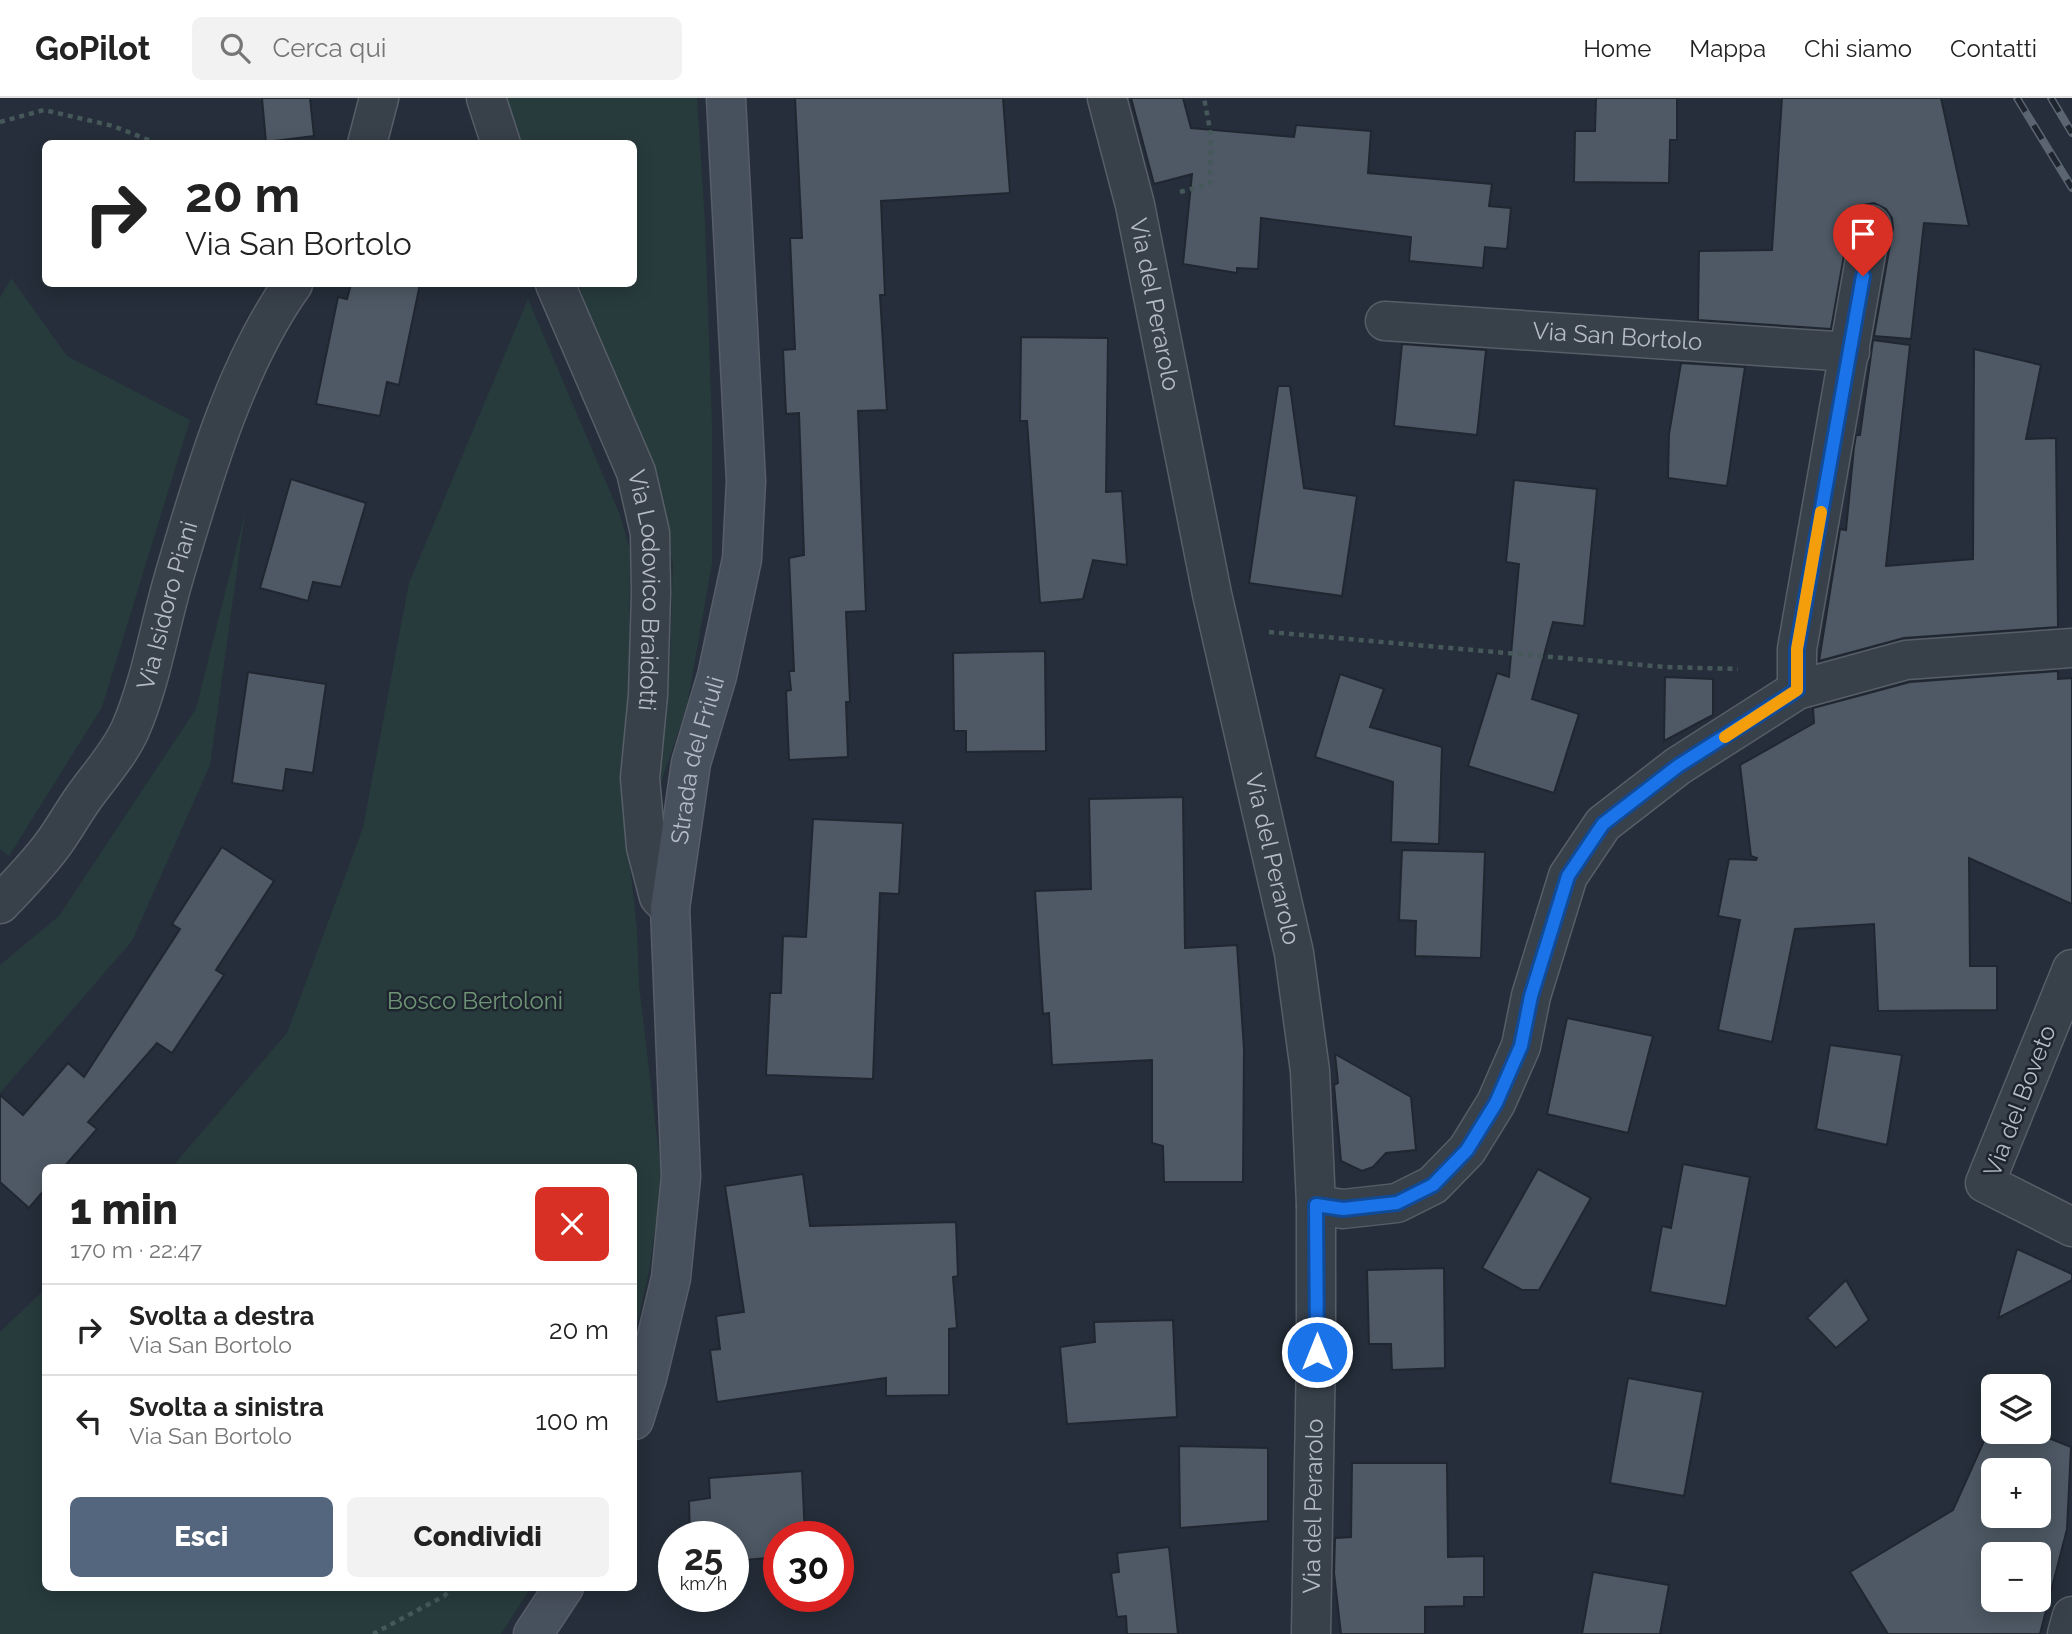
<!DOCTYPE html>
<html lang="it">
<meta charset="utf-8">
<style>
:root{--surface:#fff;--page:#f2f2f2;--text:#222;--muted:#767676;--line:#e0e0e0;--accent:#54667e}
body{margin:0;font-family:Raleway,sans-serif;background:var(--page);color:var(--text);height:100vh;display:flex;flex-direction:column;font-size:26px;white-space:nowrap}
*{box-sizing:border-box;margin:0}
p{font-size:23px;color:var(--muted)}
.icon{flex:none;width:38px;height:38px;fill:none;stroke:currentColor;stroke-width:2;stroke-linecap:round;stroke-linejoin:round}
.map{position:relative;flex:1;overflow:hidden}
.details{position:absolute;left:42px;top:1066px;width:595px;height:427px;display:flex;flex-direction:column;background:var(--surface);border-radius:10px;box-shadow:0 4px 18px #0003}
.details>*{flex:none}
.hud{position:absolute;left:42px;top:42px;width:595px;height:147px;border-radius:10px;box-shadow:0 4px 18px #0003;background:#fff;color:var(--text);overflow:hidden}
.fabs{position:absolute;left:1981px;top:1276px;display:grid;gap:14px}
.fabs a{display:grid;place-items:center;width:70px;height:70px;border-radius:10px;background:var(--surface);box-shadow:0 4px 18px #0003;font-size:35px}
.speed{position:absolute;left:658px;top:1423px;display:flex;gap:14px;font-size:35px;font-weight:700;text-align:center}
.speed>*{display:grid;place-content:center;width:91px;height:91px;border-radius:50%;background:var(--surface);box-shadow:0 4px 18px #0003;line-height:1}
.speed small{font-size:18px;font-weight:400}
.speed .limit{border:10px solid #d22;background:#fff;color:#111}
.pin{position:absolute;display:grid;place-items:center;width:60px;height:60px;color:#fff;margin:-72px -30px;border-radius:50% 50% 50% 0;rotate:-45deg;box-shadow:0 0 7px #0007}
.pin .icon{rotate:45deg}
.me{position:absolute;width:77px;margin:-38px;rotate:0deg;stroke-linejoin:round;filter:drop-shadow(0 0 5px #0008)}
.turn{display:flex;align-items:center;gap:24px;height:147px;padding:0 28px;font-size:32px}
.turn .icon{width:91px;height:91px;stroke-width:2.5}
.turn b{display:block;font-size:49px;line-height:60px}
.round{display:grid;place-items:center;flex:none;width:74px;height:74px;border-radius:10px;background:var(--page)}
.headline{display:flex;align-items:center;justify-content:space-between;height:119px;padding:0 28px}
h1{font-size:42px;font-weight:800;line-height:52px}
.cta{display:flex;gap:14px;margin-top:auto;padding:14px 28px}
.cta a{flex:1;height:80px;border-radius:10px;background:var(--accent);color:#fff;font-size:28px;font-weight:800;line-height:80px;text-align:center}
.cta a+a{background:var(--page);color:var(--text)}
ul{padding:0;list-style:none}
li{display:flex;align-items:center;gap:21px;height:91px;padding:0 28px;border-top:2px solid var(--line)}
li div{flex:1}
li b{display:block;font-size:26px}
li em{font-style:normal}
header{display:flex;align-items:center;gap:42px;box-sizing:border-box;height:98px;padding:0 35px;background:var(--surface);border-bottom:2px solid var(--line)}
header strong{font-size:33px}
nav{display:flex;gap:38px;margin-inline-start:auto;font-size:24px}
.search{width:490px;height:63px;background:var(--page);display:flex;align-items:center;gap:18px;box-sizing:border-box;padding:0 24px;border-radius:10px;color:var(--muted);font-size:26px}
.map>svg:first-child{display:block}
.green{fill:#283b3c}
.building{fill:#4e5965;stroke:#202731;stroke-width:2;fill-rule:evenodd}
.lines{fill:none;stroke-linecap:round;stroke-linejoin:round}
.minor-casing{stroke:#575e68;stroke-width:41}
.tertiary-casing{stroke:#575e68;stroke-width:41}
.secondary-casing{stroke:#575e68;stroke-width:41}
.path{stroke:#47585a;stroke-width:4.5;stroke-dasharray:5 5;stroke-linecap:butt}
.minor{stroke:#38404a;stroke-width:38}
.tertiary{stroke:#38404a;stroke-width:38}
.secondary{stroke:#47505d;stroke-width:38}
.rail-casing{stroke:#5b6471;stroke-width:8}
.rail{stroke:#1e252f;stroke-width:5;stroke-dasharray:16;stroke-linecap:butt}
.route-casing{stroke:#114b97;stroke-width:18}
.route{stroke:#1a73e8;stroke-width:12}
.slow{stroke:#f59e0b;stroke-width:12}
.labels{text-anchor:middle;stroke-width:5;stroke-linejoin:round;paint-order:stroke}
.street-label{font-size:24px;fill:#b4bbc6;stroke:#1e252f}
.park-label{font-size:24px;fill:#6d9475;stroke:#1e252f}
</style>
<header>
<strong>GoPilot</strong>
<div class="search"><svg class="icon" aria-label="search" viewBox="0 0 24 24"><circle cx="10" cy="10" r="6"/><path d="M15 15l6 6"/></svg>Cerca qui</div>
<nav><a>Home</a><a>Mappa</a><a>Chi siamo</a><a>Contatti</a></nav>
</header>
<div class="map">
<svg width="2072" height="1536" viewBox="0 0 2072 1536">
<rect width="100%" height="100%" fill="#252e3a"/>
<g class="green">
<path d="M 507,0 L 697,0 L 705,125 L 712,328 L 712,465 L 687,608 L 654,705 L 670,565 L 673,466 L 655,390 L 578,186 L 634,186 L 634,46 L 522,45 Z"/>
<path d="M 11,180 L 67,258 L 190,322 L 102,609 L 9,758 L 0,751 L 0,200 Z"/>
<path d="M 528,201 L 620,417 L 630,452 L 629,564 L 623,704 L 637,832 L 639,887 L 662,1082 L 649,1173 L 634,1242 L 634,1069 L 172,1069 L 287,935 L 363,730 L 409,485 Z"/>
<path d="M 245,415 L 210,667 L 132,843 L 0,995 L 0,867 L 59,818 L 196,611 Z"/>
<path d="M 45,1191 L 46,1489 L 531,1489 L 501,1536 L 0,1536 L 0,1234 Z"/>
</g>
<g class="building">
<path d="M 262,0 L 310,0 L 314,38 L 266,44 Z"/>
<path d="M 795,0 L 1003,0 L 1010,95 L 881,103 L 885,197 L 880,197 L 887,312 L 858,313 L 866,513 L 846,514 L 850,604 L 846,604 L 848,659 L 789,662 L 786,593 L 791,592 L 789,573 L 794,573 L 789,460 L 804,457 L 799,315 L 786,316 L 783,252 L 795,251 L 790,140 L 802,140 Z"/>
<path d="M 1131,0 L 1183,0 L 1191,30 L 1294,39 L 1296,27 L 1371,33 L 1368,75 L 1492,86 L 1489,108 L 1511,110 L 1507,151 L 1485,149 L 1483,170 L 1409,163 L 1411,139 L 1261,120 L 1258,171 L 1237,170 L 1237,175 L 1183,166 L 1192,76 L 1154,86 Z"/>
<path d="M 1596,0 L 1677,0 L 1677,42 L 1670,42 L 1669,85 L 1574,84 L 1575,33 L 1595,33 Z"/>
<path d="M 1782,0 L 1941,0 L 1969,128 L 1924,125 L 1911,241 L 1874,238 L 1893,130 L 1892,120 L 1886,111 L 1874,105 L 1863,107 L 1854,114 L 1850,123 L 1831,231 L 1698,222 L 1699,153 L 1772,152 Z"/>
<path d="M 351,186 L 420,186 L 399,287 L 387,284 L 380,318 L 316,306 L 338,199 L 347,201 Z"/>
<path d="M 1021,239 L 1108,240 L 1106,394 L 1122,393 L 1127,467 L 1093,462 L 1083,501 L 1040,505 L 1027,323 L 1020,323 Z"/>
<path d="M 1873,242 L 1910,247 L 1886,468 L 1973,461 L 1974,251 L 2041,267 L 2026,341 L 2056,340 L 2058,529 L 1904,540 L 1819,563 L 1840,431 L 1846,432 L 1854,349 L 1856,337 L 1860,337 Z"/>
<path d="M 1402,246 L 1486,252 L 1477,337 L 1394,328 Z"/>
<path d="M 1681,265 L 1745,269 L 1727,388 L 1668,380 L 1669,336 Z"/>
<path d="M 1278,288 L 1290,288 L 1304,390 L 1357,398 L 1342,498 L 1249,485 Z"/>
<path d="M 291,381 L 366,405 L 341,489 L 313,484 L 308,503 L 260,490 Z"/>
<path d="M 1514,382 L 1597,391 L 1584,528 L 1553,524 L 1532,601 L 1579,616 L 1554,695 L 1468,668 L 1497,575 L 1509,579 L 1519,466 L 1506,464 Z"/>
<path d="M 1045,553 L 1046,653 L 966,654 L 966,633 L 954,633 L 953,555 Z"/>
<path d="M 2058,573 L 2058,581 L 2072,580 L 2072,806 L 1969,760 L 1970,868 L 1997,868 L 1997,912 L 1878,913 L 1874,826 L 1795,831 L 1772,944 L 1718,932 L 1740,822 L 1718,818 L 1729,761 L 1756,762 L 1757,760 L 1751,758 L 1740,667 L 1814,625 L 1813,610 L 1910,584 Z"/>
<path d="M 248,574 L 326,586 L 313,675 L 286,671 L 283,693 L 232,685 Z"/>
<path d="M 1340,576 L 1384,591 L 1370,629 L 1442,649 L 1439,746 L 1391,744 L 1393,684 L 1315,659 Z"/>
<path d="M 1665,579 L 1713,581 L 1713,617 L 1664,643 Z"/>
<path d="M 1183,699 L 1185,850 L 1237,847 L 1244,951 L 1243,1084 L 1164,1084 L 1163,1048 L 1152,1045 L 1152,962 L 1052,967 L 1049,915 L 1043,916 L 1035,793 L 1091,791 L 1089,701 Z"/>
<path d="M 813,721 L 903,725 L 899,796 L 880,795 L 873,981 L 766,977 L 770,895 L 781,895 L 783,838 L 806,839 Z"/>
<path d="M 222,749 L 274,783 L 216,872 L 224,877 L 172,955 L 157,945 L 88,1024 L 97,1031 L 64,1069 L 46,1069 L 46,1090 L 29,1110 L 0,1084 L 0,997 L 23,1017 L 68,965 L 84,979 L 180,831 L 172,826 Z"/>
<path d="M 1402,752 L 1485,754 L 1481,860 L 1415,858 L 1416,823 L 1399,822 Z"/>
<path d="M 1567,920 L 1653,938 L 1628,1035 L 1547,1016 Z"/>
<path d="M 1830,947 L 1902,957 L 1887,1047 L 1816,1031 Z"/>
<path d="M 1335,956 L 1411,999 L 1416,1052 L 1386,1055 L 1373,1069 L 1362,1073 L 1341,1063 L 1334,987 L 1338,985 Z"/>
<path d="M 1683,1066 L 1750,1079 L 1726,1208 L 1650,1194 L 1662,1128 L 1671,1130 Z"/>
<path d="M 1538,1071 L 1591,1100 L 1539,1192 L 1522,1192 L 1482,1170 Z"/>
<path d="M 803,1076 L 810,1128 L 956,1124 L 958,1178 L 953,1179 L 957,1230 L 949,1231 L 949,1297 L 886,1298 L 886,1280 L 717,1304 L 710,1252 L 720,1251 L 716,1218 L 744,1214 L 725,1088 Z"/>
<path d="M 2017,1151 L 2072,1176 L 2072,1182 L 1998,1220 Z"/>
<path d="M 1444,1170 L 1445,1270 L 1392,1272 L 1391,1246 L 1369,1246 L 1367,1172 Z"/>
<path d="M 1846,1182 L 1869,1222 L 1836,1250 L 1807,1220 Z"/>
<path d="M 1173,1222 L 1177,1319 L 1067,1326 L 1060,1249 L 1095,1244 L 1094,1224 Z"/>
<path d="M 1628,1280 L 1703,1294 L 1684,1398 L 1610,1385 Z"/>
<path d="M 1988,1334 L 2034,1334 L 2071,1349 L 2067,1431 L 2040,1536 L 1888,1536 L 1850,1474 L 1953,1412 ZM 1993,1372 L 2039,1372 L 2039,1418 L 1993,1418 ZM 1993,1456 L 2039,1456 L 2039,1502 L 1993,1502 Z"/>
<path d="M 1179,1348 L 1268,1350 L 1268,1423 L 1180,1430 Z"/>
<path d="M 1352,1365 L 1447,1365 L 1448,1459 L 1484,1458 L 1484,1499 L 1464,1499 L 1464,1508 L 1425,1509 L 1425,1536 L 1341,1536 L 1334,1475 L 1335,1440 L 1351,1439 Z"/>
<path d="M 802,1373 L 805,1438 L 779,1438 L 779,1459 L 733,1463 L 733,1438 L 690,1438 L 689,1403 L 710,1400 L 709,1380 Z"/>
<path d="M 1169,1449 L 1178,1536 L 1127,1536 L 1126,1518 L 1117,1519 L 1111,1475 L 1119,1474 L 1117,1455 Z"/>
<path d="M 1593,1474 L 1669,1487 L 1660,1536 L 1582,1536 Z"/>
</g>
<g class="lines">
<g class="minor-casing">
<g id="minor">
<path d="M 486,0 L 501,46"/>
<path d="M 367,46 L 379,0"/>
<path id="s1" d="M 555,186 L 636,374 L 650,435 L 651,495 L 648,597 L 640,680 L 646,749 L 659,799 L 670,810"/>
<path id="s2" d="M 1385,223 L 1850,254"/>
<path d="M 1797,592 L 1797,551 L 1871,127"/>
<path id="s3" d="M 0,806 C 20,785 40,765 56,742 C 65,729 73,715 82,702 C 98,679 118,658 130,632 C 151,584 159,530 174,479 C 202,383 235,267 293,186"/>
<path d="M 2072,871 L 1985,1085 L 2072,1129"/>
<path id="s4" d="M 1311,1536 L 1316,1254 L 1316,1107"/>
<path d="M 2067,1536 L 2072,1518"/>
</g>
</g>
<g class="tertiary-casing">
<g id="tertiary">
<path id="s5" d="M 1107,0 L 1135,107 L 1212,496 L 1294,855 L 1310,973 L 1316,1107 L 1343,1111 L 1397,1105 L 1433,1087 L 1467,1052 L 1496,1005 L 1521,948 L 1531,898 L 1568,778 L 1603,726 L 1678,668 L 1797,592 L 1906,562 L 2072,550"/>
</g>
</g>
<g class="secondary-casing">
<g id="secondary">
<path id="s6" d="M 634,1322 L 647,1280 L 671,1180 L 681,1079 L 670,810 L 691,665 L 717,578 L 742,461 L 746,383 L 726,0"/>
<path d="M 533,1536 L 564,1489"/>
</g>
</g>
<g class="path">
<path d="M 0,24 L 44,12 L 113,28 L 159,46"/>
<path d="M 1180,94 L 1210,86 L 1211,37 L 1204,0"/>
<path d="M 1269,534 L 1665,569 L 1738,571"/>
<path d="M 373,1536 L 444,1498 L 454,1489"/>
</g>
<use href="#minor" class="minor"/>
<use href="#tertiary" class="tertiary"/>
<use href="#secondary" class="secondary"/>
<g class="rail-casing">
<g id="rail">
<path d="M 2017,0 L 2072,90"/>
<path d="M 2051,0 L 2072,35"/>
</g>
</g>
<use href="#rail" class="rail"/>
</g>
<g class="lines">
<g class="route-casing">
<path id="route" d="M 1317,1254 L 1316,1107 L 1343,1111 L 1397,1105 L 1433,1087 L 1467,1052 L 1496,1005 L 1521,948 L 1531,898 L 1568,778 L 1603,726 L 1678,668 L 1797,592 L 1797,551 L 1863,178"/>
</g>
<use href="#route" class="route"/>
<path class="slow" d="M 1725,639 L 1797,592 L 1797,551 L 1821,414"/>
</g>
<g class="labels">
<g class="street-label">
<text dy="8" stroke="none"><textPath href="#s5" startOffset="212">Via del Perarolo</textPath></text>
<text dy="8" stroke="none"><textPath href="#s2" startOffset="233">Via San Bortolo</textPath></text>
<text dy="8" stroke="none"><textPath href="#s1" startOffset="324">Via Lodovico Braidotti</textPath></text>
<text dy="8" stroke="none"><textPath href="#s3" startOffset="348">Via Isidoro Piani</textPath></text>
<text dy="8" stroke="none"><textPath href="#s6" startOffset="668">Strada del Friuli</textPath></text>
<text dy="8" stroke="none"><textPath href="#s5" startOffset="779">Via del Perarolo</textPath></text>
<text transform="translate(2020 1003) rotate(-69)" y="8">Via del Boveto</text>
<text dy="8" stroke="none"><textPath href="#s4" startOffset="128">Via del Perarolo</textPath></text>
</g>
<g class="park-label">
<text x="475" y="911">Bosco Bertoloni</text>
</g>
</g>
</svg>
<div class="fabs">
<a><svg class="icon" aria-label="layers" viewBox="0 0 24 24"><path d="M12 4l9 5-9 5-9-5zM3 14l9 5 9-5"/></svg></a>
<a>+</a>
<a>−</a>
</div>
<div class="speed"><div>25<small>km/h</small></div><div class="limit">30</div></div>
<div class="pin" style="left:1863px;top:178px;background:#d93025"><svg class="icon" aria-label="arrive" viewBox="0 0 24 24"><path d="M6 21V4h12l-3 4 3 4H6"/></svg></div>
<svg class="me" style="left:1317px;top:1254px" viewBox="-20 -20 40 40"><circle r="17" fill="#1a73e8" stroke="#fff" stroke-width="3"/><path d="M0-11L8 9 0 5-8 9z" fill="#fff"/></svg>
<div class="hud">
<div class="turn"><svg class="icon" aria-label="right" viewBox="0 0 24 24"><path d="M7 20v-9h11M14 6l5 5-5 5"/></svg><div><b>20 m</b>Via San Bortolo</div></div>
</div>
<section class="details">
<div class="headline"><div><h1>1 min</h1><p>170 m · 22:47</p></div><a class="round" style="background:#d93025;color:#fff"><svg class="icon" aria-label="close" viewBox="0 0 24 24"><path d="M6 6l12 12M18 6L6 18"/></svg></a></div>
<ul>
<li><svg class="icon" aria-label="right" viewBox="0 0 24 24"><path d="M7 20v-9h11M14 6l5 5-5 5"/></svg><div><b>Svolta a destra</b><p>Via San Bortolo</p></div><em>20 m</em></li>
<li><svg class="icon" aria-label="left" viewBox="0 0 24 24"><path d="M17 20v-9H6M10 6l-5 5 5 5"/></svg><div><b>Svolta a sinistra</b><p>Via San Bortolo</p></div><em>100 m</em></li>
</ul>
<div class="cta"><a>Esci</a><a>Condividi</a></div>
</section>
</div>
